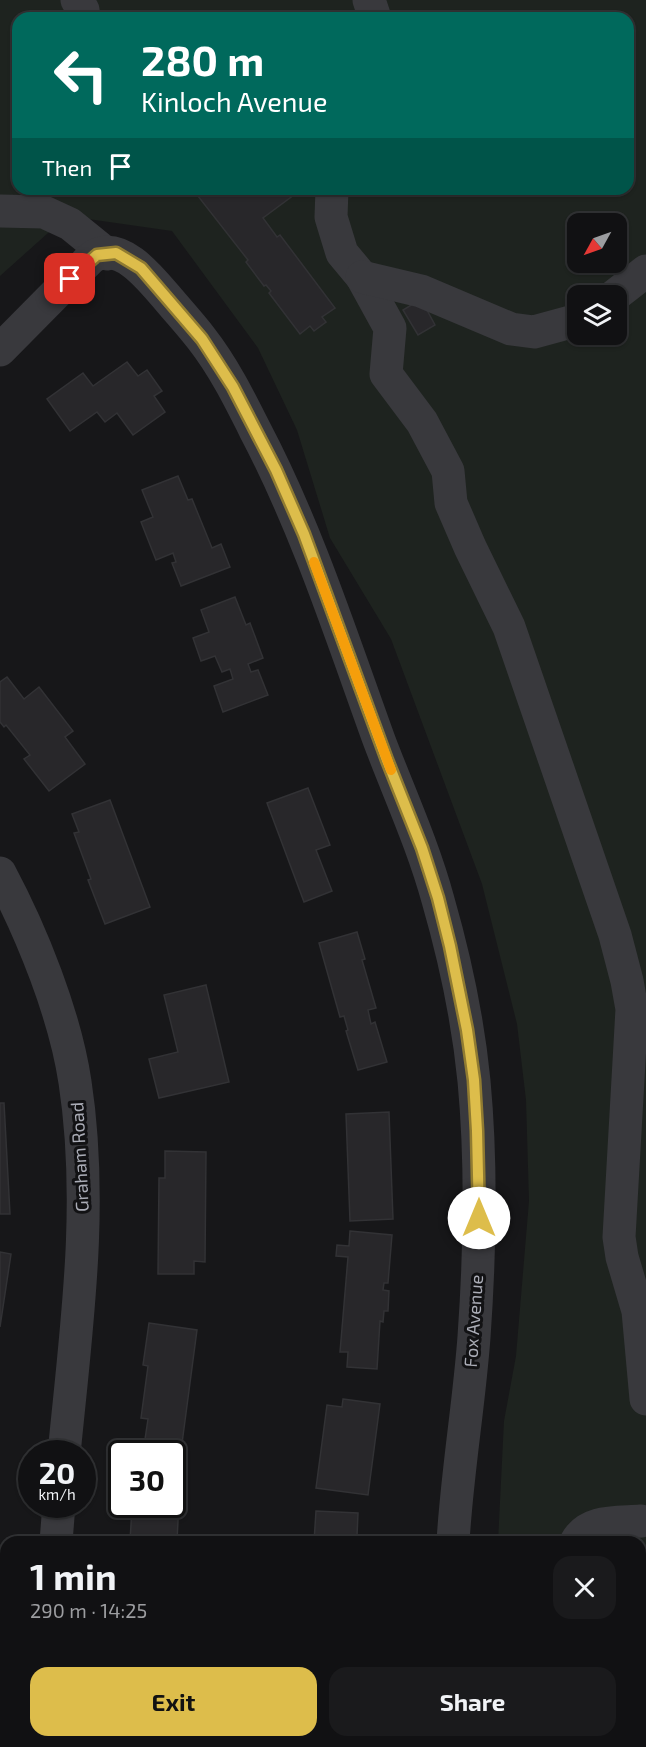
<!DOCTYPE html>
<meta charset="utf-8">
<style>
:root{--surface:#111113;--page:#1a1a1c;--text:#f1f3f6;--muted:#9c9da0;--line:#303133;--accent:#ddbd4b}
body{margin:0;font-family:"Exo 2",sans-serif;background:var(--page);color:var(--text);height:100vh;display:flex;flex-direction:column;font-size:22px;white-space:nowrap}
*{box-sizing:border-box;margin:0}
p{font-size:20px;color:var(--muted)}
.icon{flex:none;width:33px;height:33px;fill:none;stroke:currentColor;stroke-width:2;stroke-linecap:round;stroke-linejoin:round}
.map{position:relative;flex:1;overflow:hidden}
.details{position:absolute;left:0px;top:1536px;width:646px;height:212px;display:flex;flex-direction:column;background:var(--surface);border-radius:18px 18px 0 0;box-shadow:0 2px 4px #0004,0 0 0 2px var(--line)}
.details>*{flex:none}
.guide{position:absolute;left:12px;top:12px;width:622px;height:183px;border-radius:18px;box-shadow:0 2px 4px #0004,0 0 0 2px var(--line);background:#00695c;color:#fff;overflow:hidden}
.needle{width:39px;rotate:230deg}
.tools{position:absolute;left:567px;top:213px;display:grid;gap:12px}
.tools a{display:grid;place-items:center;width:60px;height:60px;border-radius:12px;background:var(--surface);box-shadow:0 2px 4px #0004,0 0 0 2px var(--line);font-size:30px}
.speed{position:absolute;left:18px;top:1440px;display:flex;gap:12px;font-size:30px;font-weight:700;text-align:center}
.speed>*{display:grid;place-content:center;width:78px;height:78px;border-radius:50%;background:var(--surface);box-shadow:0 2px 4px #0004,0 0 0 2px var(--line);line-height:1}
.speed small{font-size:15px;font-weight:400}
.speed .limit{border:3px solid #111;border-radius:9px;background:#fff;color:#111}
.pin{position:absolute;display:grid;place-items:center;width:51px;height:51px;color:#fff;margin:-26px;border-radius:12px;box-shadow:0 3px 9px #0006}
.me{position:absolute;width:66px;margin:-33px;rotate:0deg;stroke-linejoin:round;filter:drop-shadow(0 0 4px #0008)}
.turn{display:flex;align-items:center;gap:21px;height:126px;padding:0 30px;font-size:27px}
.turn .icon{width:78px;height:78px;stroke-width:2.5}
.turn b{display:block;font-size:42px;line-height:51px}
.then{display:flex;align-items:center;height:57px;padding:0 30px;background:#0003;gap:12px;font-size:22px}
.round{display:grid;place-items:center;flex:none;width:63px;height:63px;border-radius:18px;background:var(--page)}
.head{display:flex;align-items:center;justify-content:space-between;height:102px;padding:0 30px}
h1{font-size:36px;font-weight:700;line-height:45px}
.action{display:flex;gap:12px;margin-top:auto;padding:12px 30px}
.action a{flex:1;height:69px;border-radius:18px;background:var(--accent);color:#111;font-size:24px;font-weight:700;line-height:69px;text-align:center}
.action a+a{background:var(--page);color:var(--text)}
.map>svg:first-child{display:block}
.green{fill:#1e231f;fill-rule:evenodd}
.building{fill:#28272a;stroke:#323235;stroke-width:1.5}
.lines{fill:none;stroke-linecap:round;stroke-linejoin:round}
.minor{stroke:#39393d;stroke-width:33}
.route-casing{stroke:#907b31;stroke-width:15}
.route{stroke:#ddbd4b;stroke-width:10}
.slow{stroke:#f59e0b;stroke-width:10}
.labels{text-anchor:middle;stroke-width:6;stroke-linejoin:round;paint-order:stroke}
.street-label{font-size:18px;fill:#abadb7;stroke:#121214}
</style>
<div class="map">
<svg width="646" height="1747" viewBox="0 0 646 1747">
<rect width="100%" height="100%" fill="#171719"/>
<path class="green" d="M 0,0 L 646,0 L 646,1747 L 490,1747 L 490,1742 L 640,1742 L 640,1542 L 498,1542 L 504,1421 L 516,1356 L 529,1201 L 526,1100 L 517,1024 L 482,884 L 391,639 L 330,538 L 297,430 L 258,348 L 172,231 L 67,216 L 0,276 ZM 18,18 L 628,18 L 628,189 L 18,189 ZM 578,224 L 616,224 L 616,262 L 578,262 ZM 578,296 L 616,296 L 616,334 L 578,334 Z"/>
<g class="building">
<path d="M 197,189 L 302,189 L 263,218 L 277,237 L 280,235 L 335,308 L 322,317 L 326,322 L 314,331 L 310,326 L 300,334 L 269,293 L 271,291 L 266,285 L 264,286 L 246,262 L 248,260 L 194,191 Z"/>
<path d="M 421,299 L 435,325 L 418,335 L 403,310 Z"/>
<path d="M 127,362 L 138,376 L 147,370 L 162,391 L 154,396 L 165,412 L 133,435 L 117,413 L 105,422 L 97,412 L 70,431 L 47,399 L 83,373 L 93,386 Z"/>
<path d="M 178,476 L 188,500 L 192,499 L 212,548 L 221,544 L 230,567 L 181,586 L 172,563 L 176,562 L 173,553 L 156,560 L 141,522 L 153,517 L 142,490 Z"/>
<path d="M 235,597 L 246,625 L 250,623 L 263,658 L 248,664 L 251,672 L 258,670 L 268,695 L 223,712 L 214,686 L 233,679 L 230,669 L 222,672 L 215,656 L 201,661 L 193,638 L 209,632 L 201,610 Z"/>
<path d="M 7,677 L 24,699 L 39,687 L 73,731 L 65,737 L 85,764 L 49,791 L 24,759 L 30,755 L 6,725 L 4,727 L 0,722 L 0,682 Z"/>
<path d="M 308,788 L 330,845 L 316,850 L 332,891 L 304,902 L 267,803 Z"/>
<path d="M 110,800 L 150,907 L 105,924 L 88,880 L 91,879 L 74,833 L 79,832 L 72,814 Z"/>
<path d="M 357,932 L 365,959 L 362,960 L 376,1008 L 368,1010 L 371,1024 L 375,1022 L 387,1062 L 358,1070 L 346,1031 L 348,1030 L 344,1016 L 340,1017 L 319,943 Z"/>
<path d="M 206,985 L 229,1082 L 159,1098 L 149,1059 L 178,1052 L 164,995 Z"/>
<path d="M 0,1103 L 4,1103 L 10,1214 L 0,1214 Z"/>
<path d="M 389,1112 L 393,1219 L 350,1221 L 346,1114 Z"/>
<path d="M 165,1151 L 206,1152 L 205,1262 L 194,1261 L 194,1274 L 158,1274 L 159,1178 L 165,1178 Z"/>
<path d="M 350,1231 L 392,1235 L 388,1283 L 384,1283 L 383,1290 L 389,1291 L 388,1311 L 384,1311 L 383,1322 L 380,1321 L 377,1369 L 347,1367 L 348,1352 L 340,1352 L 348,1257 L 336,1256 L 337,1245 L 349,1246 Z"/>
<path d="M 0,1252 L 11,1254 L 0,1327 Z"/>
<path d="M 149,1323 L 197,1330 L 181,1451 L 144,1446 L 148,1419 L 141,1418 L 148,1366 L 143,1365 Z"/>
<path d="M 343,1399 L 380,1404 L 368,1495 L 316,1488 L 327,1405 L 342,1407 Z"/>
<path d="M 172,1477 L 180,1477 L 177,1542 L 130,1541 L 132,1508 L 139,1509 L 139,1504 L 172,1504 Z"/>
<path d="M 316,1511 L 358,1513 L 357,1536 L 360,1536 L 360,1542 L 314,1542 Z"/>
<rect x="313" y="1742" width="37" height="5"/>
</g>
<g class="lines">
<g class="minor">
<path d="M 77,0 L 83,10 L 84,18"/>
<path d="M 369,0 L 375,18"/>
<path d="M 332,189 L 331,217 L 342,253 L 362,277 L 390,328 L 386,374 L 422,422 L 448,471 L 451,503 L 470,547 L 509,627 L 615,935 L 627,981 L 632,1009 L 619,1237 L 622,1257 L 638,1311 L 646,1399"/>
<path d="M 0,211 L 44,212 L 70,224 L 107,254"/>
<path d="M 362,277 L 421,291 L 511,329 L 534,332 L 578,320"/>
<path d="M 614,296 L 646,271"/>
<path d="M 0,350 L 85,264 C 88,261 91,257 96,255 C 124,242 153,282 169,300 C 180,313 191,325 201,338 C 223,366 239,398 255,430 C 307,529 341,635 379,740 C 399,793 423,845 438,900 C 455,959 468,1020 474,1081 C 482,1166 480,1252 474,1337 C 469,1405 457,1473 453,1542"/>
<path d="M 0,873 C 32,933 65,1015 75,1082 C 94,1206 76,1330 64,1454"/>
<path d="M 56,1542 L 59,1504"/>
<path d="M 576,1542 C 588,1519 618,1523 641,1521"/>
<path d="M 612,1742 L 615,1747"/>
<path d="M 0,1743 L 3,1747"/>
<path d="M 42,1747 L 42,1742"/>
<path d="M 441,1747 L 441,1742"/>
</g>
</g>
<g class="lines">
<g class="route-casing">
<path id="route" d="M 70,279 L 97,255 L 116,253 L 141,268 L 202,339 L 233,387 L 276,470 L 304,534 L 387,760 L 422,848 L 438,898 L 450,946 L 467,1030 L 474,1080 L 477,1131 L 479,1218"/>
</g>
<use href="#route" class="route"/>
<path class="slow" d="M 314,562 L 391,770"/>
</g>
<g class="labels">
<g class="street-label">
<text transform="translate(80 1157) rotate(-93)" y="6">Graham Road</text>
<text transform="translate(474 1321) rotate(-86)" y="6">Fox Avenue</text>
</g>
</g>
</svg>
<div class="tools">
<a><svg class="needle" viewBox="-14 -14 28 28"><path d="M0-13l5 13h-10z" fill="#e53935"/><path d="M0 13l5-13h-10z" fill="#9c9da0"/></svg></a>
<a><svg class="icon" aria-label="layers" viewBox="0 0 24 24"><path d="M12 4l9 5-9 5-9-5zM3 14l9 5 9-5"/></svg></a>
</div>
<div class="speed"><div>20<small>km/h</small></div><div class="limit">30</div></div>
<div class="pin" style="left:70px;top:279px;background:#d93025"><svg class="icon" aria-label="arrive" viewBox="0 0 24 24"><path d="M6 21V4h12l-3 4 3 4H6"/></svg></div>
<svg class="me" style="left:479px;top:1218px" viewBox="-20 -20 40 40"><circle r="19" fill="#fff"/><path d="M0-13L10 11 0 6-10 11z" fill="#ddbd4b"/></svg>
<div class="guide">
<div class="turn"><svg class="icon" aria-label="left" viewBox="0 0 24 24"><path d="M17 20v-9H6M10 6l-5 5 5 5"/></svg><div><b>280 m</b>Kinloch Avenue</div></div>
<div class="then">Then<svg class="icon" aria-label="arrive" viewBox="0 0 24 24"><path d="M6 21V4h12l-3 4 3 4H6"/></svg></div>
</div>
<section class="details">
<div class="head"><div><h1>1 min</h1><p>290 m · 14:25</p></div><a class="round"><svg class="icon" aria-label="close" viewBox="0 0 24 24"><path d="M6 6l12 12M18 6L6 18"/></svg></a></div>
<div class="action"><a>Exit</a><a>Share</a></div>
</section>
</div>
